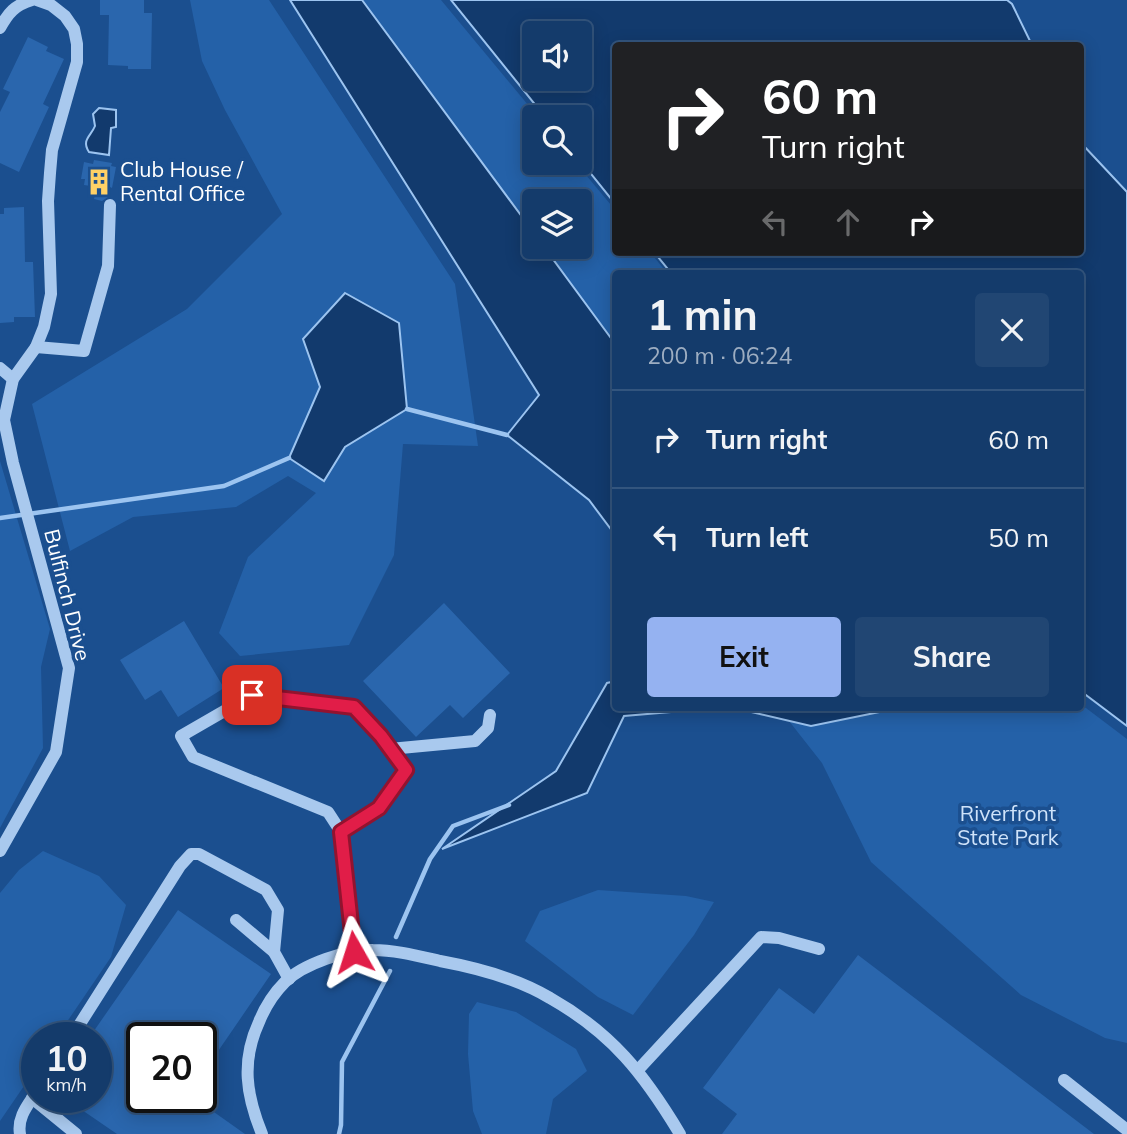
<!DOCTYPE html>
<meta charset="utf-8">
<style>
:root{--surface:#143b6b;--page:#214673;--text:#f1f3f6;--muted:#9dadc1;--line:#33557e;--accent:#95b2f1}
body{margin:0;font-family:Mulish,sans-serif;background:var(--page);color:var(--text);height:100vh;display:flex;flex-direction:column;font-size:26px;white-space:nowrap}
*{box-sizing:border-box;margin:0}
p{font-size:23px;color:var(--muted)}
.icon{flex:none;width:38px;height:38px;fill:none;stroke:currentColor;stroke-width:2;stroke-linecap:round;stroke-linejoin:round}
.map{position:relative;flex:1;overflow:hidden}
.panel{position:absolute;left:612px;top:270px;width:472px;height:441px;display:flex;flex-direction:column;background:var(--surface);border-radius:7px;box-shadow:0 4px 18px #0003,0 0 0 2px var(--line)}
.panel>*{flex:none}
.banner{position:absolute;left:612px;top:42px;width:472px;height:214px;border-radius:7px;box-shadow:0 4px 18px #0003,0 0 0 2px var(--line);background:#202124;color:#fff;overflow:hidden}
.controls{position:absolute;left:522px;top:21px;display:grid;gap:14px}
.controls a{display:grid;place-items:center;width:70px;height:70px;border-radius:7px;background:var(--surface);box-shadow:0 4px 18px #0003,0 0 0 2px var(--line);font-size:35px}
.speed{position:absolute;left:21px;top:1022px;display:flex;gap:14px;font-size:35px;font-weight:700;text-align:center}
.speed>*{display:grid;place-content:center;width:91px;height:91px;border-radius:50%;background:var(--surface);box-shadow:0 4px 18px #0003,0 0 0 2px var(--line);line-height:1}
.speed small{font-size:18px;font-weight:400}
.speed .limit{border:4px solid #111;border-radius:10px;background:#fff;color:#111}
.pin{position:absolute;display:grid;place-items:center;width:60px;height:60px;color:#fff;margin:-30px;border-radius:14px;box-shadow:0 4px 10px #0006}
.me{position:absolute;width:77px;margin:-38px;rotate:354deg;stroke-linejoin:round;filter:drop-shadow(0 0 5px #0008)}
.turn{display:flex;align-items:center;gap:24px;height:147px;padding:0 35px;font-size:32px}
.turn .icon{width:91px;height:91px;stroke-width:2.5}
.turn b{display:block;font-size:49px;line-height:60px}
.lanes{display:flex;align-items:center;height:66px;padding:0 35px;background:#0003;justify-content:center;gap:35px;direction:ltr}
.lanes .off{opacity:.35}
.round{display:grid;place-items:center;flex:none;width:74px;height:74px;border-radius:7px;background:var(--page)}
.summary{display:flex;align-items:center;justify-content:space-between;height:119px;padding:0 35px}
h1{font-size:42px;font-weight:700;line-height:52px}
.action{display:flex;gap:14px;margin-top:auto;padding:14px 35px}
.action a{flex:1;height:80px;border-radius:7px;background:var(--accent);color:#111;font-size:28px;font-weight:700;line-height:80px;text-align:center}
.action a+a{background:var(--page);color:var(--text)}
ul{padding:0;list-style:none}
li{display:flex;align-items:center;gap:21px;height:98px;padding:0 35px;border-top:2px solid var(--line)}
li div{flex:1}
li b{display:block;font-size:26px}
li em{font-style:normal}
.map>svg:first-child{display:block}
.green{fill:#2461a8;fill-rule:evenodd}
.water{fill:#123a6d;stroke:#9cc4f0;stroke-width:2;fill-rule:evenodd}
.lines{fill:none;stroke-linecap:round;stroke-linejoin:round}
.stream{stroke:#9cc4f0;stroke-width:4.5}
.building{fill:#2a66ad}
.minor{stroke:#a9c9ee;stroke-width:12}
.route-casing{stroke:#92132f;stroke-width:18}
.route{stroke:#e11d48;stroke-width:12}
.labels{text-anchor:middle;stroke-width:7;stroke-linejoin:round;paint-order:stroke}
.poi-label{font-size:21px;fill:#fff;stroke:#1b4f8f;text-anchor:start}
.street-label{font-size:21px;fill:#fff;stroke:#1b4f8f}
.park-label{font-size:21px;fill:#cfe3fa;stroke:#1b4f8f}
</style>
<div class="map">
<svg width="1127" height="1134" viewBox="0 0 1127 1134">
<rect width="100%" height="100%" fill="#1b4f8f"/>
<g class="green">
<path d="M 190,0 L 269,0 L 455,284 L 478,446 L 403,444 L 394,555 L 349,645 L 240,656 L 219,633 L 248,557 L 316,493 L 288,476 L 236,507 L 133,517 L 70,551 L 32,404 L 187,309 L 282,214 L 225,110 L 202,61 Z"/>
<path d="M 298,0 L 441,0 L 538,117 L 534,117 L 534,163 L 576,163 L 616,211 L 616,252 L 650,252 L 667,273 L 616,273 L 616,512 ZM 534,201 L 579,201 L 579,247 L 534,247 Z"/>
<path d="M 0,461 L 50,629 L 41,667 L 43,748 L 0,828 Z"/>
<path d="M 1082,705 L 1127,739 L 1127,1043 L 1105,1038 L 1021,995 L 871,862 L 822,763 L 778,707 L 1082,707 Z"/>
<path d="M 43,851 L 99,876 L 126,905 L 111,957 L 56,1038 L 37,1038 L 37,1067 L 0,1121 L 0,893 L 19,870 Z"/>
<path d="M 598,890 L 686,896 L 714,902 L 694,935 L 633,1015 L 598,997 L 525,941 L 540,911 Z"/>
<path d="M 477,1002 L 516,1012 L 576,1049 L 587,1071 L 553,1099 L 546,1134 L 482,1134 L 473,1111 L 468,1054 L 469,1014 Z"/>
</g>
<g class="water">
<path d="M 290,0 L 362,0 L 534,233 L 534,247 L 544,247 L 616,345 L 616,536 L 589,500 L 507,435 L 539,395 Z"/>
<path d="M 451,0 L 1007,0 L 1012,4 L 1032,45 L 616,46 L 616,205 L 579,159 L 579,117 L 545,117 ZM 534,33 L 579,33 L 579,79 L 534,79 Z"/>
<path d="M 99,108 L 116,110 L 116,127 L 111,128 L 109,155 L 89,152 C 81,140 91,136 95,126 L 93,114 Z"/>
<path d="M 1082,144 L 1127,192 L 1127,726 L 1082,692 L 1082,273 L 671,273 L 654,252 L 1082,252 Z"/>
<path d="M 345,293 L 399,323 L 407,409 L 345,447 L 324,481 L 289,458 L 320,387 L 303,339 Z"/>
<path d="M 616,681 L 616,707 L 904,707 L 811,726 L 730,707 L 624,716 L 587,793 L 442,849 L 556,771 L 607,683 Z"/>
</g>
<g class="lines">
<g class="stream">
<path d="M 407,409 L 507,435"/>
<path d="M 0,518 L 224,486 L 289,458"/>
<path d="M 396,937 L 430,859 L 453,826 L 509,805"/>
<path d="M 339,1134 L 341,1125 L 342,1062 L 390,971"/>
</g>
</g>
<g class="building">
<path d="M 100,0 L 144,0 L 144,13 L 152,13 L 151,69 L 128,69 L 128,66 L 108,65 L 109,15 L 100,15 Z"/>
<path d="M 28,37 L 48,47 L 46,51 L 64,59 L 43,104 L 49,107 L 19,172 L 0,163 L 0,112 L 10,92 L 3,89 Z"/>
<path d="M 94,160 L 112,163 L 111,166 L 116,167 L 112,188 L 110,187 L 108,197 L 102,201 L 94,199 L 97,187 L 84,185 L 85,179 L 81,179 L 84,162 L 93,164 Z"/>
<path d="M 24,207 L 25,262 L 33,262 L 35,317 L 14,317 L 14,322 L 0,323 L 0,214 L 4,214 L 4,208 Z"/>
<path d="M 444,603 L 510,673 L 463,718 L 450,705 L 416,737 L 363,681 Z"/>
<path d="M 184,621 L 224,688 L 178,717 L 161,690 L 145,700 L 120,660 Z"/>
<path d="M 178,910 L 271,974 L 201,1076 L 201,1038 L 142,1038 L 142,1097 L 201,1097 L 201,1080 L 215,1090 L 204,1105 L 245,1134 L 117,1134 L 63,1097 L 96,1097 L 96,1038 L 89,1038 Z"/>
<path d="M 858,955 L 1094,1134 L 722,1134 L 737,1114 L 703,1088 L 779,988 L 814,1014 Z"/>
</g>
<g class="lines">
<g class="minor">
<path d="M 0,28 C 8,13 15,5 32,0"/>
<path d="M 36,347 L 84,351 L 108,266 L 110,205"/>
<path d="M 0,368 L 13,379"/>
<path d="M 390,749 L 475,741 L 488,728 L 490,715"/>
<path d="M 341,832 L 328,812 L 193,757 L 181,736 L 252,695 L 354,707 L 381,736 L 406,770 L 379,808 L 341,832 L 353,952"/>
<path d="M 0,851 L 56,752 L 69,668 L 13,463 L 4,420 L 13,379 L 36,347 L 44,327 L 51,294 L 48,201 L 50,173 L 52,150 L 77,62 L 77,44 L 74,29 L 65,16 L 51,5 L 37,0"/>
<path d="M 236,920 L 274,952"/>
<path d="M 71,1038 L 180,866 L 191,854 L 199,854 L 266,890 L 278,910 L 274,952 L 289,979"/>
<path d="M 638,1070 L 761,937 L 779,938 L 819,949"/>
<path d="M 1064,1080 L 1127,1130"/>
<path d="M 32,1098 L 76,1134"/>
<path d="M 20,1134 C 17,1117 28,1105 37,1091"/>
<path d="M 262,1134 C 246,1095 241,1061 259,1022 C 265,1007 273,994 285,982 C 303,964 347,949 373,950 C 395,950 418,956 440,961 C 478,968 517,978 550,998 C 612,1033 644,1074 680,1134"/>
</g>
</g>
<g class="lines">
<g class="route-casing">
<path id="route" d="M 252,695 L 354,707 L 381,736 L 406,770 L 379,808 L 341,832 L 354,952"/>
</g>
<use href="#route" class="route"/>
</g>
<defs>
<g id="building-bare" transform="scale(2.1)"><path d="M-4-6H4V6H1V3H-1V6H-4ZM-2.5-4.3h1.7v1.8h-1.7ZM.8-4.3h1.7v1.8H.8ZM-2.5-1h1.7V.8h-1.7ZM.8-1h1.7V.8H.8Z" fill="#ffd166" stroke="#1b4f8f" stroke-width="2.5" paint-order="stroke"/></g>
</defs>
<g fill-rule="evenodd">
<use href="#building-bare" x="99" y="182"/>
</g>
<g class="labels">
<g class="poi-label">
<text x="120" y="177">Club House /<tspan x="120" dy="24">Rental Office</tspan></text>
</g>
<g class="street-label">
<text transform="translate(67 595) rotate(76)" y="7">Bulfinch Drive</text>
</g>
<g class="park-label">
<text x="1008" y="821">Riverfront<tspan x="1008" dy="24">State Park</tspan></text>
</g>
</g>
</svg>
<div class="controls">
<a><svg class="icon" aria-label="sound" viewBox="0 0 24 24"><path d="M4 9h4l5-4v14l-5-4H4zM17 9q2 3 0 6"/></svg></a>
<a><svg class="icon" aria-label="search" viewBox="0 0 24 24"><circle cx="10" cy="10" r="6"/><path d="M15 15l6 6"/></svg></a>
<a><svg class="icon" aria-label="layers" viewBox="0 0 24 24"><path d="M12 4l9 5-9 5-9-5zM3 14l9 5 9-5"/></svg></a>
</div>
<div class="speed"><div>10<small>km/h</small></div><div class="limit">20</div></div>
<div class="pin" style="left:252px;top:695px;background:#d93025"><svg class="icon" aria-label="arrive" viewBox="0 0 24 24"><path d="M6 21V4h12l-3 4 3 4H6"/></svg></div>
<svg class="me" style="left:354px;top:952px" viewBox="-20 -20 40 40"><path d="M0-17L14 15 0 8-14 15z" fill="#e11d48" stroke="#fff" stroke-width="4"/></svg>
<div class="banner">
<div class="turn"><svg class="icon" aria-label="right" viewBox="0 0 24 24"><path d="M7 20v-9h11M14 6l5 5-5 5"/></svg><div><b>60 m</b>Turn right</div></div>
<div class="lanes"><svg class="icon off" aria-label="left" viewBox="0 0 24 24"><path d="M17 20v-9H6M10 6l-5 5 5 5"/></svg><svg class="icon off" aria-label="ahead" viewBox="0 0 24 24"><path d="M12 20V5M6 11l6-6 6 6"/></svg><svg class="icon" aria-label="right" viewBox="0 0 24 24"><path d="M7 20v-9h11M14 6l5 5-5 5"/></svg></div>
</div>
<section class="panel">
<div class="summary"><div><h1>1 min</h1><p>200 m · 06:24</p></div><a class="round"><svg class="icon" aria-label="close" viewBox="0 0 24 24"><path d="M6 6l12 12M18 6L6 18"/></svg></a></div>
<ul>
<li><svg class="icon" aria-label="right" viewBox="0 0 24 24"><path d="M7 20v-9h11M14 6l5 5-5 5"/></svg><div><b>Turn right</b></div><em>60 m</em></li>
<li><svg class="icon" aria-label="left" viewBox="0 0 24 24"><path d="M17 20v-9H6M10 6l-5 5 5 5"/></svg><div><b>Turn left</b></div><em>50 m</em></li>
</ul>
<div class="action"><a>Exit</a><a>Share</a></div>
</section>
</div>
